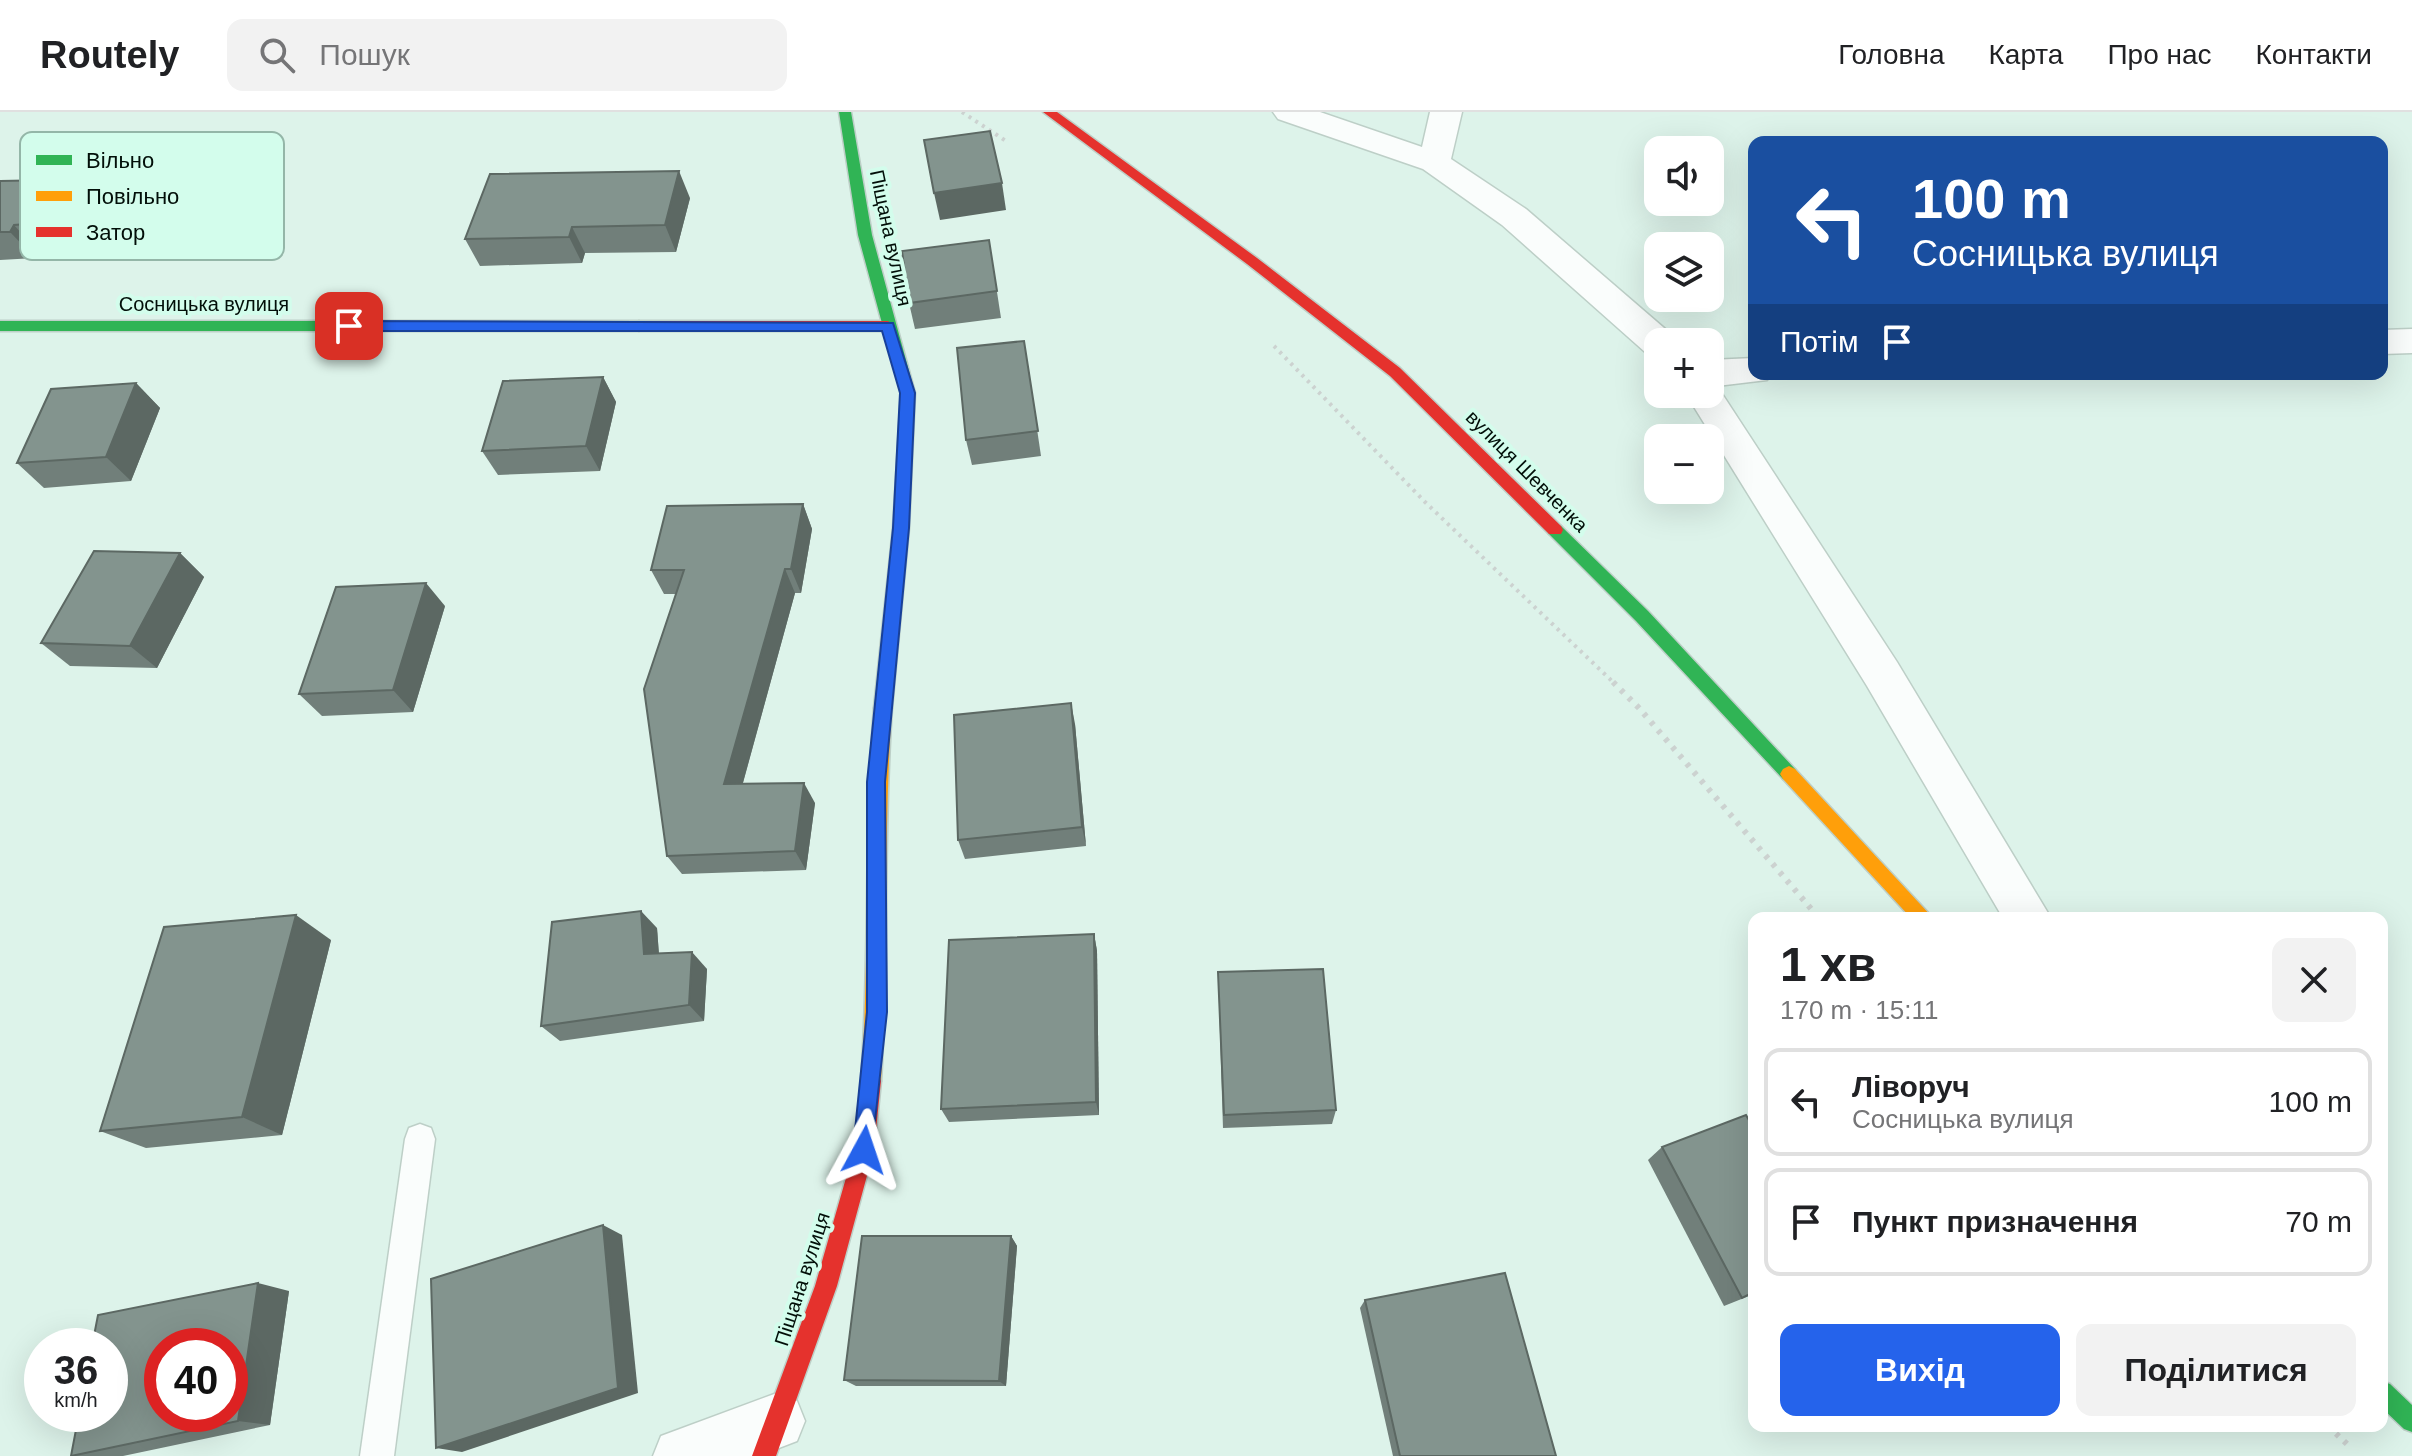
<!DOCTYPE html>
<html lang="uk">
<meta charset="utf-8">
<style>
:root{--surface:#fff;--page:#f2f2f2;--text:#202124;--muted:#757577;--line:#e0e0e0;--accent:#2563eb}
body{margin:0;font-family:Helvetica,sans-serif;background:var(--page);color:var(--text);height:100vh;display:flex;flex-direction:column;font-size:30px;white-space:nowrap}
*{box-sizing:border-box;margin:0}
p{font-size:26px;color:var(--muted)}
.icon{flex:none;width:44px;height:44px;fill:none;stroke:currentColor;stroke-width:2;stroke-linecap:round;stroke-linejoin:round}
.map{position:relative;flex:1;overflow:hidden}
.panel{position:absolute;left:1748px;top:800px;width:640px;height:520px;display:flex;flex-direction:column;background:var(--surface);border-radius:16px;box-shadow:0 8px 32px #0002}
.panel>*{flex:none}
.banner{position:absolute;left:1748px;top:24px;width:640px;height:244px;border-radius:16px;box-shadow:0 8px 32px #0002;background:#1a4fa0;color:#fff;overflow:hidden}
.tools{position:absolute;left:1644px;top:24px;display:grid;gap:16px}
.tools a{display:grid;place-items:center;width:80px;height:80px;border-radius:16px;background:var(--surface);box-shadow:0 8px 32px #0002;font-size:40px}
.speed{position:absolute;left:24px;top:1216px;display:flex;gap:16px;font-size:40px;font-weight:700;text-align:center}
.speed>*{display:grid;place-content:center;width:104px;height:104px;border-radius:50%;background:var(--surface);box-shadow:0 8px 32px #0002;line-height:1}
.speed small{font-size:20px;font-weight:400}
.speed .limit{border:12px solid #d22;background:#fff;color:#111}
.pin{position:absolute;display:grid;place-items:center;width:68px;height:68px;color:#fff;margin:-34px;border-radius:16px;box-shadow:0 4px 12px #0006}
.me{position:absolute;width:88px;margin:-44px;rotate:5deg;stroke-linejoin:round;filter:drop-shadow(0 0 6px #0008)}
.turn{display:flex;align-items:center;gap:28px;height:168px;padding:0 32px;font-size:36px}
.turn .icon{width:104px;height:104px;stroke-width:2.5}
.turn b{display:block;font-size:56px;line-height:68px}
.then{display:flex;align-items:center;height:76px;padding:0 32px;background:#0003;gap:16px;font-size:30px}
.round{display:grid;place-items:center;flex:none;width:84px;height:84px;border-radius:16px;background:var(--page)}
.overview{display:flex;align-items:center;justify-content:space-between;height:136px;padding:0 32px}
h1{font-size:48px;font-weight:700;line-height:60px}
.cta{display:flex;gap:16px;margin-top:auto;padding:16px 32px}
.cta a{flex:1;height:92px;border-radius:16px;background:var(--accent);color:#fff;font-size:32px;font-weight:700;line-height:92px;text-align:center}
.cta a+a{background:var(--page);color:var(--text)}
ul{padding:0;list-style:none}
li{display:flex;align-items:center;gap:24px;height:108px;margin:0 16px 12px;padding:0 16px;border:4px solid var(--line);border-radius:16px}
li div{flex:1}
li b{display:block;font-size:30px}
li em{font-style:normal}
header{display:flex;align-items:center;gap:48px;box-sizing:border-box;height:112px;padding:0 40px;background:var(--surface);border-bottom:2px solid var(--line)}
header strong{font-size:38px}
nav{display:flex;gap:44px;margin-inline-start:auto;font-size:28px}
.search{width:560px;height:72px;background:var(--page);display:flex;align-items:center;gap:20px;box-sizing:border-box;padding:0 28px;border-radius:16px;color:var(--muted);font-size:30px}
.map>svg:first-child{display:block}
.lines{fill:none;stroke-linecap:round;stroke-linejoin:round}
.lane-casing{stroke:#bdcfc7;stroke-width:3}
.street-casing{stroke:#bdcfc7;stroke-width:3}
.fast-casing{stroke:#bdcfc7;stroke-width:3}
.slow-casing{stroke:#bdcfc7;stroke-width:3}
.jam-casing{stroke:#bdcfc7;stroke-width:3}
.path-far1{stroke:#ccd2d0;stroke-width:4;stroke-dasharray:3 5;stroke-linecap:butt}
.path{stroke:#ccd2d0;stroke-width:6;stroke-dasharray:4 7;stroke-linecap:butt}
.lane{fill:#fafdfc;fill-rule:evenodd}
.street{fill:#fafdfc;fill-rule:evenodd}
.fast{fill:#30b455;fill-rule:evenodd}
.slow{fill:#ff9f0a;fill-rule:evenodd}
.jam{fill:#e5322d;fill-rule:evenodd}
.wall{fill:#717f7a}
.shaded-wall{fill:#5c6863}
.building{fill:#83948e;stroke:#5c6863;stroke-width:2;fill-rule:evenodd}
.route{fill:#2563eb;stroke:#184099;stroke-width:2}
.labels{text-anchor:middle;stroke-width:8;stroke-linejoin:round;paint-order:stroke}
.street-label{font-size:20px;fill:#020f09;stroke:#d3fdec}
.key{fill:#d3fdec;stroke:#94b6a8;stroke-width:2}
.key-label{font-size:22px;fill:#020f09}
</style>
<header>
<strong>Routely</strong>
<div class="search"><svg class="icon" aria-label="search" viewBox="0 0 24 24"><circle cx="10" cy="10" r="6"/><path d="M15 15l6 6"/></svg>Пошук</div>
<nav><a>Головна</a><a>Карта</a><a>Про нас</a><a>Контакти</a></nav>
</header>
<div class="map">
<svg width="2412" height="1344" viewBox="0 0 2412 1344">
<rect width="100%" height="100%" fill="#ddf3ea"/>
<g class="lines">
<g class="lane-casing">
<path id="lane" d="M 420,1012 L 431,1016 L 435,1027 L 394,1344 L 360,1344 L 405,1027 L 409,1016 Z"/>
</g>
<g class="street-casing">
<g id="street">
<path d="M 1273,0 L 1320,0 L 1422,35 L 1430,0 L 1462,0 L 1451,47 L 1526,97 L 1671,222 L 1675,230 L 1658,230 L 1658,243 L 1645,240 L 1502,113 L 1423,57 L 1278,7 Z"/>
<path d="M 2412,217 L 2412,241 L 2382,242 L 2382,218 Z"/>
<path d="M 1754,246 L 1754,262 L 1770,262 L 1767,268 L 1717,274 L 1897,550 L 2051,806 L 2003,806 L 1867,574 L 1686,282 L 1710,282 L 1710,248 Z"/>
<path d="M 777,1281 L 797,1289 L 805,1309 L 797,1329 L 758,1344 L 653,1344 L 661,1324 Z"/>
</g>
</g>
<g class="fast-casing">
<g id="fast">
<path d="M 839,0 L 851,0 L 872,123 L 915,281 L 909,416 L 892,596 L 889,601 L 877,601 L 874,596 L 893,416 L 901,281 L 858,123 Z"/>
<path d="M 0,209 L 639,209 L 646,214 L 639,219 L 0,219 Z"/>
<path d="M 1555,412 L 1561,414 L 1648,499 L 1795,657 L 1798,662 L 1795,667 L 1789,670 L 1783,667 L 1636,509 L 1549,422 L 1547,418 Z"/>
<path d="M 2382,1269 L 2390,1272 L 2412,1293 L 2412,1320 L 2404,1317 L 2382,1296 Z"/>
</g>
</g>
<g class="slow-casing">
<g id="slow">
<path d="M 883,589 L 889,591 L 892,596 C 883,720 889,845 881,969 L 878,976 L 871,979 L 864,976 L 861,969 C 870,845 864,720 874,596 L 877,591 Z"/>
<path d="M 1789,654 L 1795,657 L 1933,806 L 1911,806 L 1783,667 L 1780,662 L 1783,657 Z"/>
</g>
</g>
<g class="jam-casing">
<g id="jam">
<path d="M 1043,0 L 1057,0 L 1257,146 L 1400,256 L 1561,414 L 1563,418 L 1561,422 L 1549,422 L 1390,264 L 1247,152 Z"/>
<path d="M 639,209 L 888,209 L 895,214 L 888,219 L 639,219 L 632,214 Z"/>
<path d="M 871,959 L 878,962 L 881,969 L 874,1038 L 837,1174 L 776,1344 L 752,1344 L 815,1174 L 854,1038 L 861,969 L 864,962 Z"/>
</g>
</g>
<g class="path-far1">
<path d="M 962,0 L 1006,29"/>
<path d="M 1274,234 L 1425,390 L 1615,572"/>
</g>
<g class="path">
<path d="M 1613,570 L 1639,596 L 1819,806"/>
<path d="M 2328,1314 L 2347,1332"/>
</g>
<use href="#lane" class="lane"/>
<use href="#street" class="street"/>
<use href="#fast" class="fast"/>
<use href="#slow" class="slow"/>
<use href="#jam" class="jam"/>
</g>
<g class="wall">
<path d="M 51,68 L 74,94 L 76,137 L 38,140 L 35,146 L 0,148 L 0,69 Z"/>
<path d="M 690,86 L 676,140 L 585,141 L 582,151 L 480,154 L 465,127 Z"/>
<path d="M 989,128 L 1001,206 L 915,217 L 909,191 Z"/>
<path d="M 1024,229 L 1041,344 L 972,353 L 966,328 Z"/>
<path d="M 603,265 L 616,290 L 600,359 L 498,363 L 482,339 Z"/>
<path d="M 136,271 L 160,296 L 131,369 L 44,376 L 17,351 Z"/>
<path d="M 803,392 L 812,417 L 801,481 L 795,481 L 743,671 L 815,691 L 806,758 L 682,762 L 667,744 L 676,482 L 664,482 L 651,458 Z"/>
<path d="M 180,441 L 204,465 L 157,556 L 70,554 L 41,531 Z"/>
<path d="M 445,494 L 413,600 L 322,604 L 299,582 Z"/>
<path d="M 1075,612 L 1086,734 L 965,747 L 958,728 Z"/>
<path d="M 657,816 L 659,842 L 707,857 L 704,909 L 560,929 L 541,914 Z"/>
<path d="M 1094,822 L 1097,839 L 1099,1003 L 949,1010 L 941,997 Z"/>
<path d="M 331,828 L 282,1023 L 146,1036 L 100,1019 Z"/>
<path d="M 1218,860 L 1336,998 L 1332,1012 L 1223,1016 Z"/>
<path d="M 1754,1017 L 1754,1182 L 1724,1194 L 1648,1048 L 1662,1035 Z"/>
<path d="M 1011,1124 L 1017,1134 L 1006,1274 L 856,1274 L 844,1268 Z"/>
<path d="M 289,1179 L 270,1313 L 123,1344 L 71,1344 Z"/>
<path d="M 1365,1188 L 1556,1344 L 1393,1344 L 1360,1196 Z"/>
</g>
<g class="shaded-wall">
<path d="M 679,59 L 690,86 L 676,140 L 665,113 Z"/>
<path d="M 51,68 L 74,94 L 76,137 L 53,110 Z"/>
<path d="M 1002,71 L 1006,98 L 940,108 L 934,81 Z"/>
<path d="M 14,113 L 38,140 L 35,146 L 10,120 Z"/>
<path d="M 572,115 L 585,141 L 582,151 L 569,125 Z"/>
<path d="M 603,265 L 616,290 L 600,359 L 586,334 Z"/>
<path d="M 136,271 L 160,296 L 131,369 L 106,345 Z"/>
<path d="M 803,392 L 812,417 L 801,481 L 791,457 Z"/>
<path d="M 180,441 L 204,465 L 157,556 L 130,534 Z"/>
<path d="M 785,457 L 795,481 L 737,692 L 724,672 Z"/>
<path d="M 426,471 L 445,494 L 413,600 L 393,578 Z"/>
<path d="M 1071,591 L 1075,612 L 1086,734 L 1082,715 Z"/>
<path d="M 804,671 L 815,691 L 806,758 L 795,739 Z"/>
<path d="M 641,799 L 657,816 L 660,859 L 644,842 Z"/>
<path d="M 296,803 L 331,828 L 282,1023 L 242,1005 Z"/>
<path d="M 1094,822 L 1097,839 L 1099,1003 L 1096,990 Z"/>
<path d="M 692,840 L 707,857 L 704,909 L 689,893 Z"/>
<path d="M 603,1113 L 622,1123 L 638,1281 L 462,1340 L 436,1336 Z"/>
<path d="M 1011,1124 L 1017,1134 L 1006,1274 L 999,1269 Z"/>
<path d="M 258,1171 L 289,1179 L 270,1313 L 238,1309 Z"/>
</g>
<g class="building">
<path d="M 990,19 L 1002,71 L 934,81 L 924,28 Z"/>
<path d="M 679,59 L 665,113 L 572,115 L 569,125 L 465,127 L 490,62 Z"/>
<path d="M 51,68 L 53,110 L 14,113 L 10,120 L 0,120 L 0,69 Z"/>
<path d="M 989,128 L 997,179 L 909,191 L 902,139 Z"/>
<path d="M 1024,229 L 1038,319 L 966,328 L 957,236 Z"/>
<path d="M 603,265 L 586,334 L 482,339 L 503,269 Z"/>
<path d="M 136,271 L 106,345 L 17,351 L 51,277 Z"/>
<path d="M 803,392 L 791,457 L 785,457 L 724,672 L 804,671 L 795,739 L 667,744 L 644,577 L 684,458 L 651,458 L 667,394 Z"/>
<path d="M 94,439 L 180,441 L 130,534 L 41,531 Z"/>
<path d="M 426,471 L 393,578 L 299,582 L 336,475 Z"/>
<path d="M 1071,591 L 1082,715 L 958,728 L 954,603 Z"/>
<path d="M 641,799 L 644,842 L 692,840 L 689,893 L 541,914 L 552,810 Z"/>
<path d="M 296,803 L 242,1005 L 100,1019 L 164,815 Z"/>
<path d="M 1094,822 L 1096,990 L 941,997 L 949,828 Z"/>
<path d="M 1323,857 L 1336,998 L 1224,1003 L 1218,860 Z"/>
<path d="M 1746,1003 L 1754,1017 L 1754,1180 L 1742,1186 L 1662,1035 Z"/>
<path d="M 603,1113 L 618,1276 L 436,1336 L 431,1167 Z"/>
<path d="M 862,1124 L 1011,1124 L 999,1269 L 844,1268 Z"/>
<path d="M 1505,1161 L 1556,1344 L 1400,1344 L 1365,1188 Z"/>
<path d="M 258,1171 L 238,1309 L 71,1344 L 79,1302 L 110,1302 L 110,1234 L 92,1234 L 98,1203 ZM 162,1234 L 230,1234 L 230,1302 L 162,1302 Z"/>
</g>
<path class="route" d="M 349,209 L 893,211 L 915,281 L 909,416 L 885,670 L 887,900 L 871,1045 L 864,1049 L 856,1045 L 853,1038 L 867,900 L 867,670 L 893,416 L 900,281 L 882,219 L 349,219 L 342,214 Z"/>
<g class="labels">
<g class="street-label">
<text transform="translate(891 126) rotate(78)" y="7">Піщана вулиця</text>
<text x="204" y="199">Сосницька вулиця</text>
<text transform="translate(1527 359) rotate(45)" y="7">вулиця Шевченка</text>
<text transform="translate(802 1167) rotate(-72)" y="7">Піщана вулиця</text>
</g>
</g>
<rect x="20" y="20" width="264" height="128" rx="12" class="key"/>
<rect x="36" y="43" width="36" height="10" fill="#30b455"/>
<rect x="36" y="79" width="36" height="10" fill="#ff9f0a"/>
<rect x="36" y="115" width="36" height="10" fill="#e5322d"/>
<g class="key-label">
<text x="86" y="56">Вільно</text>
<text x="86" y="92">Повільно</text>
<text x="86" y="128">Затор</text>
</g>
</svg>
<div class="tools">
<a><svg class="icon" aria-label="sound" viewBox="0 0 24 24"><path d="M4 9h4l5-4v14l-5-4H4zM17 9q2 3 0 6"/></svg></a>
<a><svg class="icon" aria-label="layers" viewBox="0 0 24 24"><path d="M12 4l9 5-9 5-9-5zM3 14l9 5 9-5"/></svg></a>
<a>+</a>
<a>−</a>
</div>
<div class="speed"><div>36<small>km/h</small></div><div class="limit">40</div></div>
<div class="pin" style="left:349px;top:214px;background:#d93025"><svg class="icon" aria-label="arrive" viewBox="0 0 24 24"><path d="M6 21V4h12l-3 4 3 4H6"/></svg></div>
<svg class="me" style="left:864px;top:1038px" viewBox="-20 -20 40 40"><path d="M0-17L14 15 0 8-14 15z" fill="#2563eb" stroke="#fff" stroke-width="4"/></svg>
<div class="banner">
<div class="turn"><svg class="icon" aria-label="left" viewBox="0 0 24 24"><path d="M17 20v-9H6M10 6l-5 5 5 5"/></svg><div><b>100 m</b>Сосницька вулиця</div></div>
<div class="then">Потім<svg class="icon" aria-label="arrive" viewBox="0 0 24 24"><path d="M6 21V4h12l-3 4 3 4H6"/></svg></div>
</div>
<section class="panel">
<div class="overview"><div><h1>1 хв</h1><p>170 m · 15:11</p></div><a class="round"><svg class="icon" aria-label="close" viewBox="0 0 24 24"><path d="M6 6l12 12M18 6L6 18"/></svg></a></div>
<ul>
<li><svg class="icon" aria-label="left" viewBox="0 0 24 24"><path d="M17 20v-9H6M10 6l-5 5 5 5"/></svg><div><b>Ліворуч</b><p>Сосницька вулиця</p></div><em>100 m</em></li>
<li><svg class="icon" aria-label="arrive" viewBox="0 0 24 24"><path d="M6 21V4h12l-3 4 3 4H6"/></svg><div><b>Пункт призначення</b></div><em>70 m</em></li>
</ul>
<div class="cta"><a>Вихід</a><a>Поділитися</a></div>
</section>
</div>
